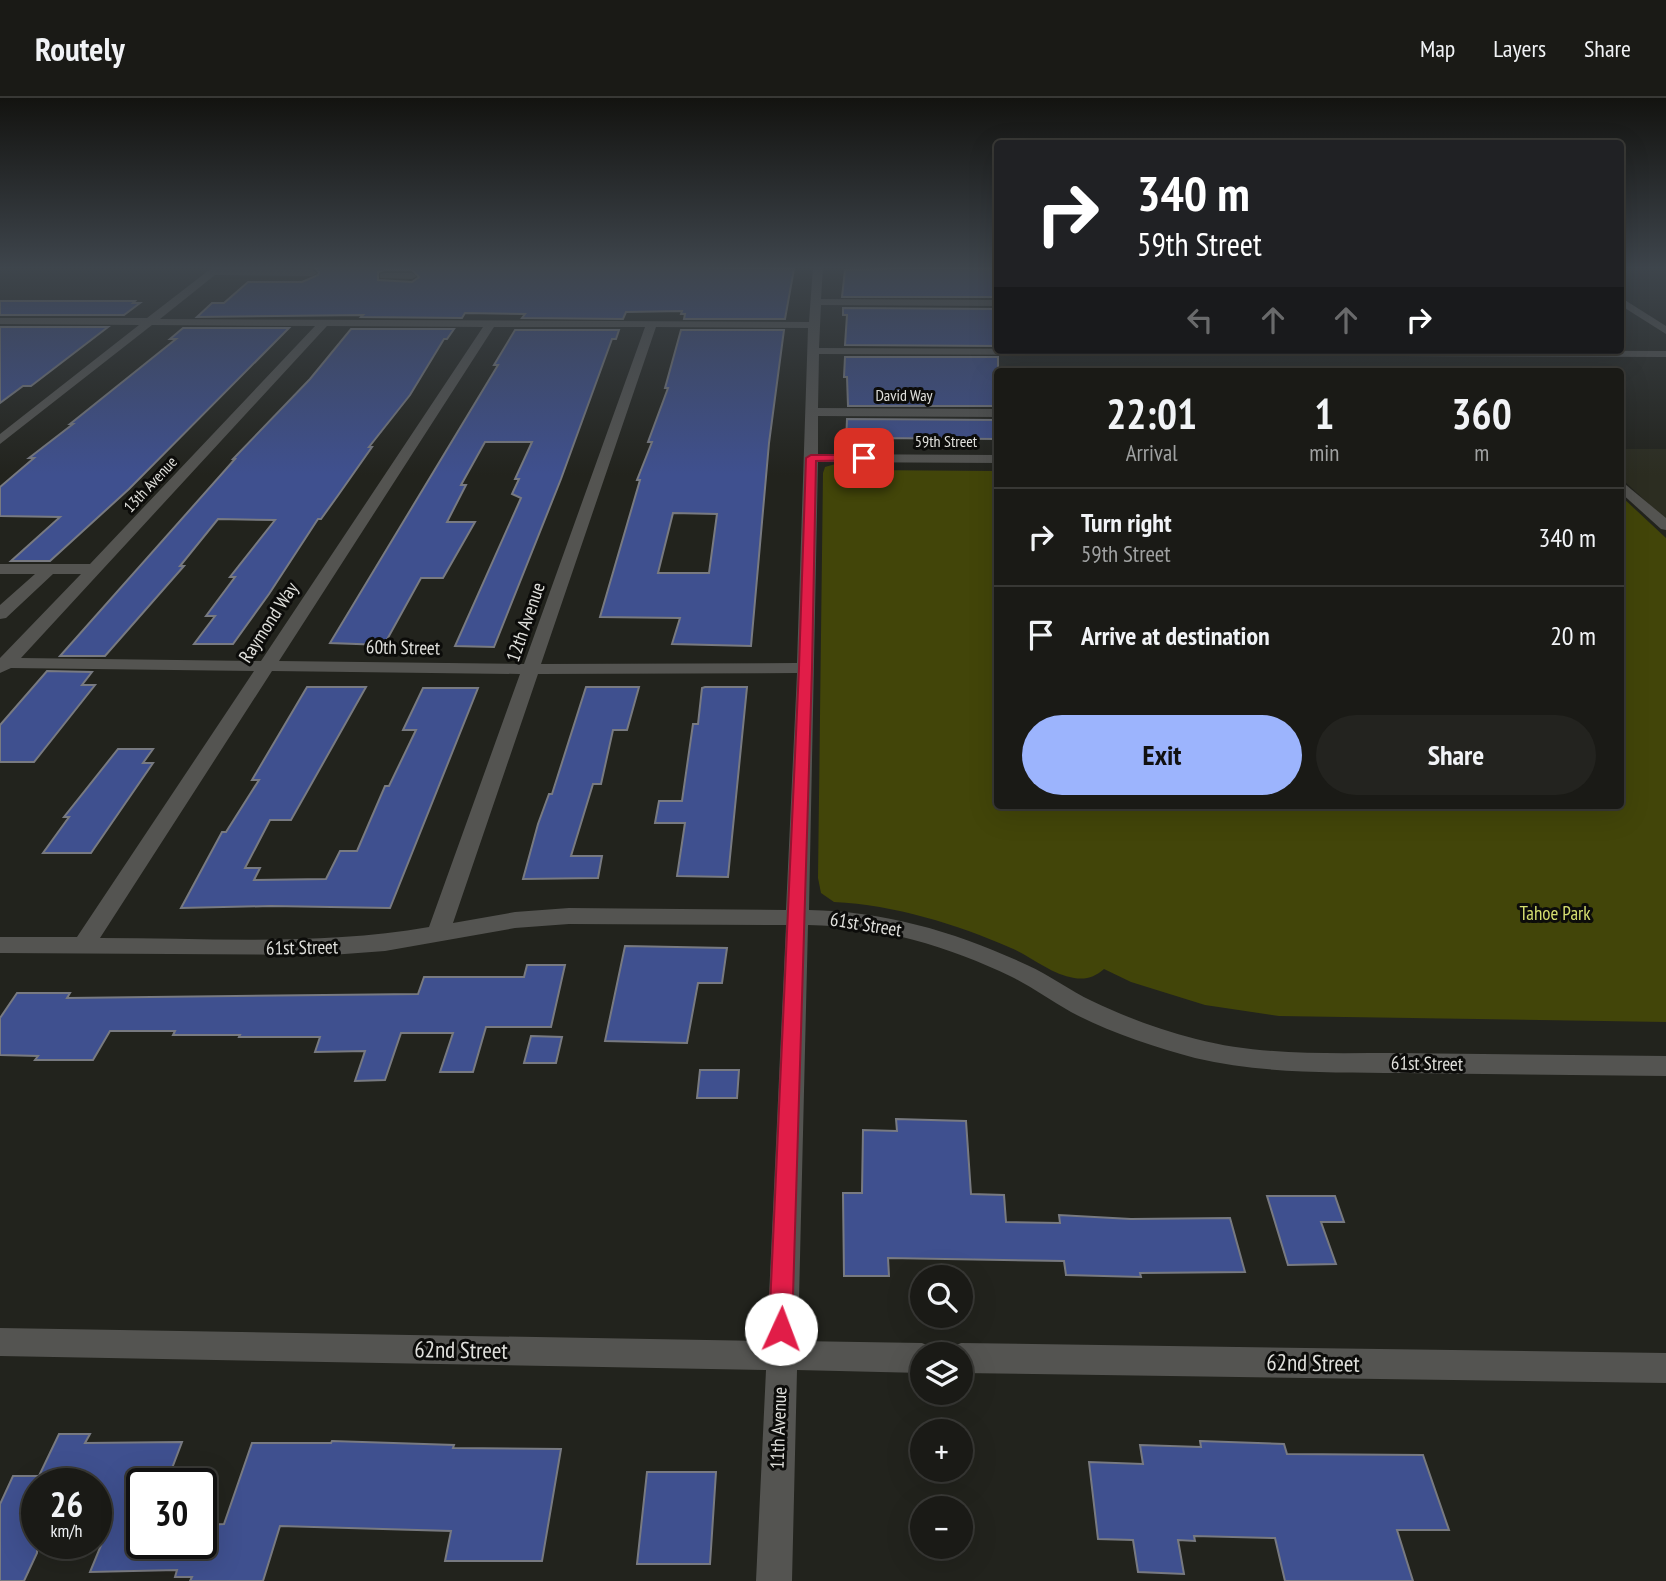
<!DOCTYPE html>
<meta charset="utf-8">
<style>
:root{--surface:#1a1a16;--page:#23231f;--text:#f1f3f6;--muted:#9fa1a1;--line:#383835;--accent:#9cb4fd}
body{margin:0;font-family:"PT Sans Narrow",sans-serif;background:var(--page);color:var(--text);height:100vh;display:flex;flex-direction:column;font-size:26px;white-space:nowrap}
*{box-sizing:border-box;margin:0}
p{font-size:23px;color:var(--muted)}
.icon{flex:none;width:38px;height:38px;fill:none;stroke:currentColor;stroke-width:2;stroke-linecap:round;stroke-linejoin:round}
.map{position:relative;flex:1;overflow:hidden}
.sheet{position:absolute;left:994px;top:270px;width:630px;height:441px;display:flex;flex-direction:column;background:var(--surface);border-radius:7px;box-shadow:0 7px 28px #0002,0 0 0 2px var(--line)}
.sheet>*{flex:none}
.guide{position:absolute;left:994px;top:42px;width:630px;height:214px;border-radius:7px;box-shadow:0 7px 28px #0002,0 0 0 2px var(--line);background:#202124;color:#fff;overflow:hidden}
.tools{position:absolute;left:910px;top:1167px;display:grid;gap:14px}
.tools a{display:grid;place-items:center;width:63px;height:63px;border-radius:50%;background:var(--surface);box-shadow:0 7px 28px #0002,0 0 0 2px var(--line);font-size:35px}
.speed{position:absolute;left:21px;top:1370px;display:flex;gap:14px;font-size:35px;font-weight:700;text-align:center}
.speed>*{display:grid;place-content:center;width:91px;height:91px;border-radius:50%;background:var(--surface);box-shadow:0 7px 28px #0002,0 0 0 2px var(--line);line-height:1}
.speed small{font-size:18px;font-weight:400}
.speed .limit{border:4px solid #111;border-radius:10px;background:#fff;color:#111}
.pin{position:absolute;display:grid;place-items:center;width:60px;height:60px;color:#fff;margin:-30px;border-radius:14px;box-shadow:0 4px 10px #0006}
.me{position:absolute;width:77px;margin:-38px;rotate:2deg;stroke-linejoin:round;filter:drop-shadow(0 0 5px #0008)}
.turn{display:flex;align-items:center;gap:24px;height:147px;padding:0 28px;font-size:32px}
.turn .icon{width:91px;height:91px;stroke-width:2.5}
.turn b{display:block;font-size:49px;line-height:60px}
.lanes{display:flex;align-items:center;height:66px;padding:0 28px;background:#0003;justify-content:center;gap:35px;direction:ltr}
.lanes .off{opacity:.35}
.eta{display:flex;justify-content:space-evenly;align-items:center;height:119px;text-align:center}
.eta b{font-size:42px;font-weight:800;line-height:49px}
.button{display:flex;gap:14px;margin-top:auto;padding:14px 28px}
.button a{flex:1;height:80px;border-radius:42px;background:var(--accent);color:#111;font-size:28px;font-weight:800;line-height:80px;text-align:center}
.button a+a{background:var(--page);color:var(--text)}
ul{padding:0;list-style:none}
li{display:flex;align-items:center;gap:21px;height:98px;padding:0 28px;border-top:2px solid var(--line)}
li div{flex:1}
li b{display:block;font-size:26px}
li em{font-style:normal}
header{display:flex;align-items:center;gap:42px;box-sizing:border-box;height:98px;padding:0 35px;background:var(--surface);border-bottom:2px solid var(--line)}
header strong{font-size:33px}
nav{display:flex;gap:38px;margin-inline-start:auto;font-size:24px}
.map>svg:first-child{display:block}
.built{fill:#2c2d21}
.green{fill:#424509}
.building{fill:#3f508f;stroke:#787a81;stroke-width:2;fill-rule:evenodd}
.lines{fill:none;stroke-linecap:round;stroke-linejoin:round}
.minor{fill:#545451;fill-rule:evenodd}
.route{fill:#e11d48;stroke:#92132f;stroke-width:2}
.labels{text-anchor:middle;stroke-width:6;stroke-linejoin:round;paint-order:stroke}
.far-street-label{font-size:16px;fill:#e0e0dc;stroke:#0c0c0a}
.street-label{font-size:19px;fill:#e0e0dc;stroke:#0c0c0a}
.park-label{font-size:19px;fill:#d5de70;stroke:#0c0c0a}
.near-street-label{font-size:23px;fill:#e0e0dc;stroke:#0c0c0a}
</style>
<header>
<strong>Routely</strong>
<nav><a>Map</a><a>Layers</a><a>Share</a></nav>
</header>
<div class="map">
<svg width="1666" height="1483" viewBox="0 0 1666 1483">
<rect width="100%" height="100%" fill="#22231d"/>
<g class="built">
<path d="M 218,169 L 420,169 L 408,183 L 202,182 Z"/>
<path d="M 1621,351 L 1666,351 L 1666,422 L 1621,380 Z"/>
</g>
<path class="green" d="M 839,365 L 852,366 L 859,372 L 997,373 L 998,707 L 1620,707 L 1621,398 L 1666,440 L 1666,924 L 1279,918 L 1205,907 L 1131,884 L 1104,871 C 1095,879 1086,882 1074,880 C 1052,877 1032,859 1011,850 C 956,826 895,807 834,804 L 821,795 L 818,780 L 823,375 L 825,369 Z"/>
<g class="building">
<path d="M 318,169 L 691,169 L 794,171 L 785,221 L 684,221 L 685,216 L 681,216 L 682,213 L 626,214 L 623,221 L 522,220 L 525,216 L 465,215 L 462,220 L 361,219 L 363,217 L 197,219 L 212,205 L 224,205 L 248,184 L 302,184 L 318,177 L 319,174 L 316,171 ZM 384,172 L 412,172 L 419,179 L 412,184 L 378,182 L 378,174 Z"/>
<path d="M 913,170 L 998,171 L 998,199 L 842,199 L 845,172 Z"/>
<path d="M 0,203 L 135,203 L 133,205 L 140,205 L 124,217 L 0,217 Z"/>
<path d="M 843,210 L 998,211 L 998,248 L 845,247 L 847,217 L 843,217 Z"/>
<path d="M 0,229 L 108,229 L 31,288 L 23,288 L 0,305 Z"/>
<path d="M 183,230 L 289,230 L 129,391 L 50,463 L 11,463 L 60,419 L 0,418 L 0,389 L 34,360 L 29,360 L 73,326 L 70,326 L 176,241 L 170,241 Z"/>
<path d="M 351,231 L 454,231 L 447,241 L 444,241 L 410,297 L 369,349 L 372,349 L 339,396 L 321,421 L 318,421 L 269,496 L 233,546 L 194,546 L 215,518 L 206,518 L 235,479 L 230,479 L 275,422 L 218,421 L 180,468 L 184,468 L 105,558 L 60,558 L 235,361 L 233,361 L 310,281 Z"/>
<path d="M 515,232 L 619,232 L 616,241 L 612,241 L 561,381 L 494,549 L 455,548 L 521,400 L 512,396 L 519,381 L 515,381 L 532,344 L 485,344 L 461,387 L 466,387 L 447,424 L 475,424 L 443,480 L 421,480 L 384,547 L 330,545 L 498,267 L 494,267 Z"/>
<path d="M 681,232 L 784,232 L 769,345 L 751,548 L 672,546 L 680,520 L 600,519 L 640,382 L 637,382 L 652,344 L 648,344 L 668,290 L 665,290 ZM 673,415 L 717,416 L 709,475 L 658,475 Z"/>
<path d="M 845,259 L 998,259 L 998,308 L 848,308 L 847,279 L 844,279 Z"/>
<path d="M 847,321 L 998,322 L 998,341 L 875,340 L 875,346 L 846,345 Z"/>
<path d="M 47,573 L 92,574 L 82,587 L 95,587 L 34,664 L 0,664 L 0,627 Z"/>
<path d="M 307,589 L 366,589 L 291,722 L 270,722 L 245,770 L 260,770 L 254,782 L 326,781 L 340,753 L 357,753 L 385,688 L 389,688 L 416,632 L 403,632 L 423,590 L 478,590 L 390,810 L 271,808 L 181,810 L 222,734 L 226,734 L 259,682 L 252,682 Z"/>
<path d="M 586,589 L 639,589 L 627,632 L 613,632 L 601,686 L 593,686 L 571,758 L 602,758 L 598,780 L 523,781 L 538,726 L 549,696 L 552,696 Z"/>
<path d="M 705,589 L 747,589 L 728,779 L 677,778 L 685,725 L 655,725 L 659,703 L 682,703 L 693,626 L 698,626 L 702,590 Z"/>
<path d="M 118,651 L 153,651 L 143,665 L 153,665 L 91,755 L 43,755 L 69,719 L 64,719 Z"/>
<path d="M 625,848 L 727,850 L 722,885 L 698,885 L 687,945 L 605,943 Z"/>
<path d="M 527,867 L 565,867 L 551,929 L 486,929 L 473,974 L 440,974 L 453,935 L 401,935 L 385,982 L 355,983 L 365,953 L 315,954 L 320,939 L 239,939 L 240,937 L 173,937 L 175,933 L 110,933 L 93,962 L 35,962 L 38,958 L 0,957 L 0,920 L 17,895 L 70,895 L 67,900 L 418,896 L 424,879 L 524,879 Z"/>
<path d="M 531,938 L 562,939 L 556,965 L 524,965 Z"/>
<path d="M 700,972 L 739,972 L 737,1000 L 697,1000 Z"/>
<path d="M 896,1021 L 966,1023 L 971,1096 L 1004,1097 L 1006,1124 L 1060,1125 L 1059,1117 L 1131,1121 L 1230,1120 L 1245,1174 L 1140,1175 L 1141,1179 L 1066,1177 L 1064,1163 L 888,1160 L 889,1178 L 844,1178 L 843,1095 L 862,1095 L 863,1032 L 897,1033 Z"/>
<path d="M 1267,1098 L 1335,1098 L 1344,1124 L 1321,1124 L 1336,1166 L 1288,1167 Z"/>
<path d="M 59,1336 L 90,1336 L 85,1345 L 182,1344 L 166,1386 L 142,1386 L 142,1446 L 201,1446 L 201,1427 L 224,1426 L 252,1345 L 331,1345 L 332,1343 L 454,1347 L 453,1350 L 561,1351 L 542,1463 L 445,1463 L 451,1433 L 280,1428 L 263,1483 L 190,1483 L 192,1479 L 175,1479 L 177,1472 L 90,1474 L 109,1428 L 96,1428 L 96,1386 L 37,1386 L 37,1455 L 24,1483 L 0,1483 L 0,1406 L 13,1378 L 37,1378 L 37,1382 Z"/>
<path d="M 1200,1343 L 1284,1346 L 1287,1356 L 1423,1357 L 1449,1432 L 1397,1432 L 1413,1483 L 1285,1483 L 1275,1440 L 1194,1438 L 1195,1443 L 1178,1442 L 1184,1476 L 1138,1474 L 1133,1442 L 1098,1441 L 1089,1364 L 1143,1366 L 1140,1347 L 1201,1349 Z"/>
<path d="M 647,1374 L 716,1374 L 710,1466 L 637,1466 Z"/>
</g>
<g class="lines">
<g class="minor">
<path d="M 213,169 L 312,172 L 317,175 L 312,178 L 215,177 L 160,221 L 809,224 L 813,169 L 823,169 L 821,201 L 998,202 L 998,208 L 821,207 L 819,250 L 1666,253 L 1666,259 L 819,256 L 818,310 L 998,311 L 998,319 L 818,318 L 818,356 L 998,357 L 998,365 L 818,364 L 809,812 C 885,813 959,835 1027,867 C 1050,877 1070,893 1092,903 C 1125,919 1161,932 1196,941 C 1261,958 1330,955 1396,955 C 1486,956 1576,957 1666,958 L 1666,978 C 1578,977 1489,976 1401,975 C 1333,974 1262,976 1195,960 C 1155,949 1108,934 1071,914 C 1051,903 1032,889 1012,879 C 948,848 880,828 808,827 L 798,1243 L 922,1245 L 933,1250 L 936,1256 L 922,1256 L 922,1275 L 797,1272 L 792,1483 L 756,1483 L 766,1272 L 0,1258 L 0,1230 L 767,1243 L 786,827 L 569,826 L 515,830 L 385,853 L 331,857 L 0,855 L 0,839 L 77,839 L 254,573 L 11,570 L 0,575 L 0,560 L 81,476 L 53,476 L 6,520 L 0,521 L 0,507 L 35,476 L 0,476 L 0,466 L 90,466 L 315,228 L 152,227 L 0,346 L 0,336 L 139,227 L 0,226 L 0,220 L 147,220 ZM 327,228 L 483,229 L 261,563 L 21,560 ZM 494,229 L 645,229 L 524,566 L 279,563 ZM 656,229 L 808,230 L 797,565 L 541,566 ZM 272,573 L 520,576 L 429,829 C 321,848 210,840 100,840 ZM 797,575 L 786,812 L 569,810 L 515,814 L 453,825 L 538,576 Z"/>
<path d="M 384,175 L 412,175 L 417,178 L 412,181 L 380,180 L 380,176 Z"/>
<path d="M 1620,199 L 1666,228 L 1666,236 L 1620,207 Z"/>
<path d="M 1620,382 L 1666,420 L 1666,432 L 1661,431 L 1620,394 Z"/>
<path d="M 961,1245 L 1666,1255 L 1666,1285 L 961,1275 L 961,1256 L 947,1256 L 950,1250 Z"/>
</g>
</g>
<linearGradient id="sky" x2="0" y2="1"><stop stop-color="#131310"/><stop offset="0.45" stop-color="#3e454c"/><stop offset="1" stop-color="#3e454c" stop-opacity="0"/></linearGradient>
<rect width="1666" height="377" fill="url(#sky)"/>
<path class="route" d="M 864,357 L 868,358 L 868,362 L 816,363 L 812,570 L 792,1231 L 789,1238 L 781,1241 L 773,1238 L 769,1231 L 799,570 L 806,360 L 811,357 Z"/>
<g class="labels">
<g class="far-street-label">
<text x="904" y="303">David Way</text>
<text x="946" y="349">59th Street</text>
<text transform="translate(150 386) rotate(-47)" y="6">13th Avenue</text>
</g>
<g class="street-label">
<text transform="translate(268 524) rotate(-57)" y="7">Raymond Way</text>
<text transform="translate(525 524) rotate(-71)" y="7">12th Avenue</text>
<text transform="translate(403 549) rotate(1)" y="7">60th Street</text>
<text transform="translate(866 826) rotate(9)" y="7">61st Street</text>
<text transform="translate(302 849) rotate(-1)" y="7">61st Street</text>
<text transform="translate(1427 965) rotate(1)" y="7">61st Street</text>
<text transform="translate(778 1330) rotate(-88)" y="7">11th Avenue</text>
</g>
<g class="park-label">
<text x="1555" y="822">Tahoe Park</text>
</g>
<g class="near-street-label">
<text transform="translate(461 1252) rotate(1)" y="8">62nd Street</text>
<text transform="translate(1313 1265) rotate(1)" y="8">62nd Street</text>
</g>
</g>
</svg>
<div class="tools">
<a><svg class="icon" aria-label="search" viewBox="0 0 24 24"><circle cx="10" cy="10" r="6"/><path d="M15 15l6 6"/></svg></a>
<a><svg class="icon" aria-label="layers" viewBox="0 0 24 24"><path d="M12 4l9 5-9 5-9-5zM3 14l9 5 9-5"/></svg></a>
<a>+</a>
<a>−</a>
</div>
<div class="speed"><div>26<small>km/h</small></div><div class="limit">30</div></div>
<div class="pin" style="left:864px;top:360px;background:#d93025"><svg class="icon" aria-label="arrive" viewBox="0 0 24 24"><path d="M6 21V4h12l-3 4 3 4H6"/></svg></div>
<svg class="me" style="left:781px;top:1231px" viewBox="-20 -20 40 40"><circle r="19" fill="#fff"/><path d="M0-13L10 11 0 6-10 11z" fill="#e11d48"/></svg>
<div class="guide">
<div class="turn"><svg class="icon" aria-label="right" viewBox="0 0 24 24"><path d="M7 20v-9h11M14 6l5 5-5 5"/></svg><div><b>340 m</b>59th Street</div></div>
<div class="lanes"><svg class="icon off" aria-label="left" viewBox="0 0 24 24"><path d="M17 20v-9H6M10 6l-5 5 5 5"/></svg><svg class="icon off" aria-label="ahead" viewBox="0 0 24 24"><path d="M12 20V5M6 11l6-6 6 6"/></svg><svg class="icon off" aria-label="ahead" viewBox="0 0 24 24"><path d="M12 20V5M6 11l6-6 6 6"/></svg><svg class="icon" aria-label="right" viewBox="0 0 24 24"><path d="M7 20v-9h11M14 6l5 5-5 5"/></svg></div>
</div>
<section class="sheet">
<div class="eta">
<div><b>22:01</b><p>Arrival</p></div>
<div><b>1</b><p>min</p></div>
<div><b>360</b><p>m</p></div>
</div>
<ul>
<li><svg class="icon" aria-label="right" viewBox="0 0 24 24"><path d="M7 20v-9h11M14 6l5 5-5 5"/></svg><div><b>Turn right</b><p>59th Street</p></div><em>340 m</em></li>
<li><svg class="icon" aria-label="arrive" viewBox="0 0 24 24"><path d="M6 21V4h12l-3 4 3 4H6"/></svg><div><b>Arrive at destination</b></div><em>20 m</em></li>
</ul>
<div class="button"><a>Exit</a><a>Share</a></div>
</section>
</div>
